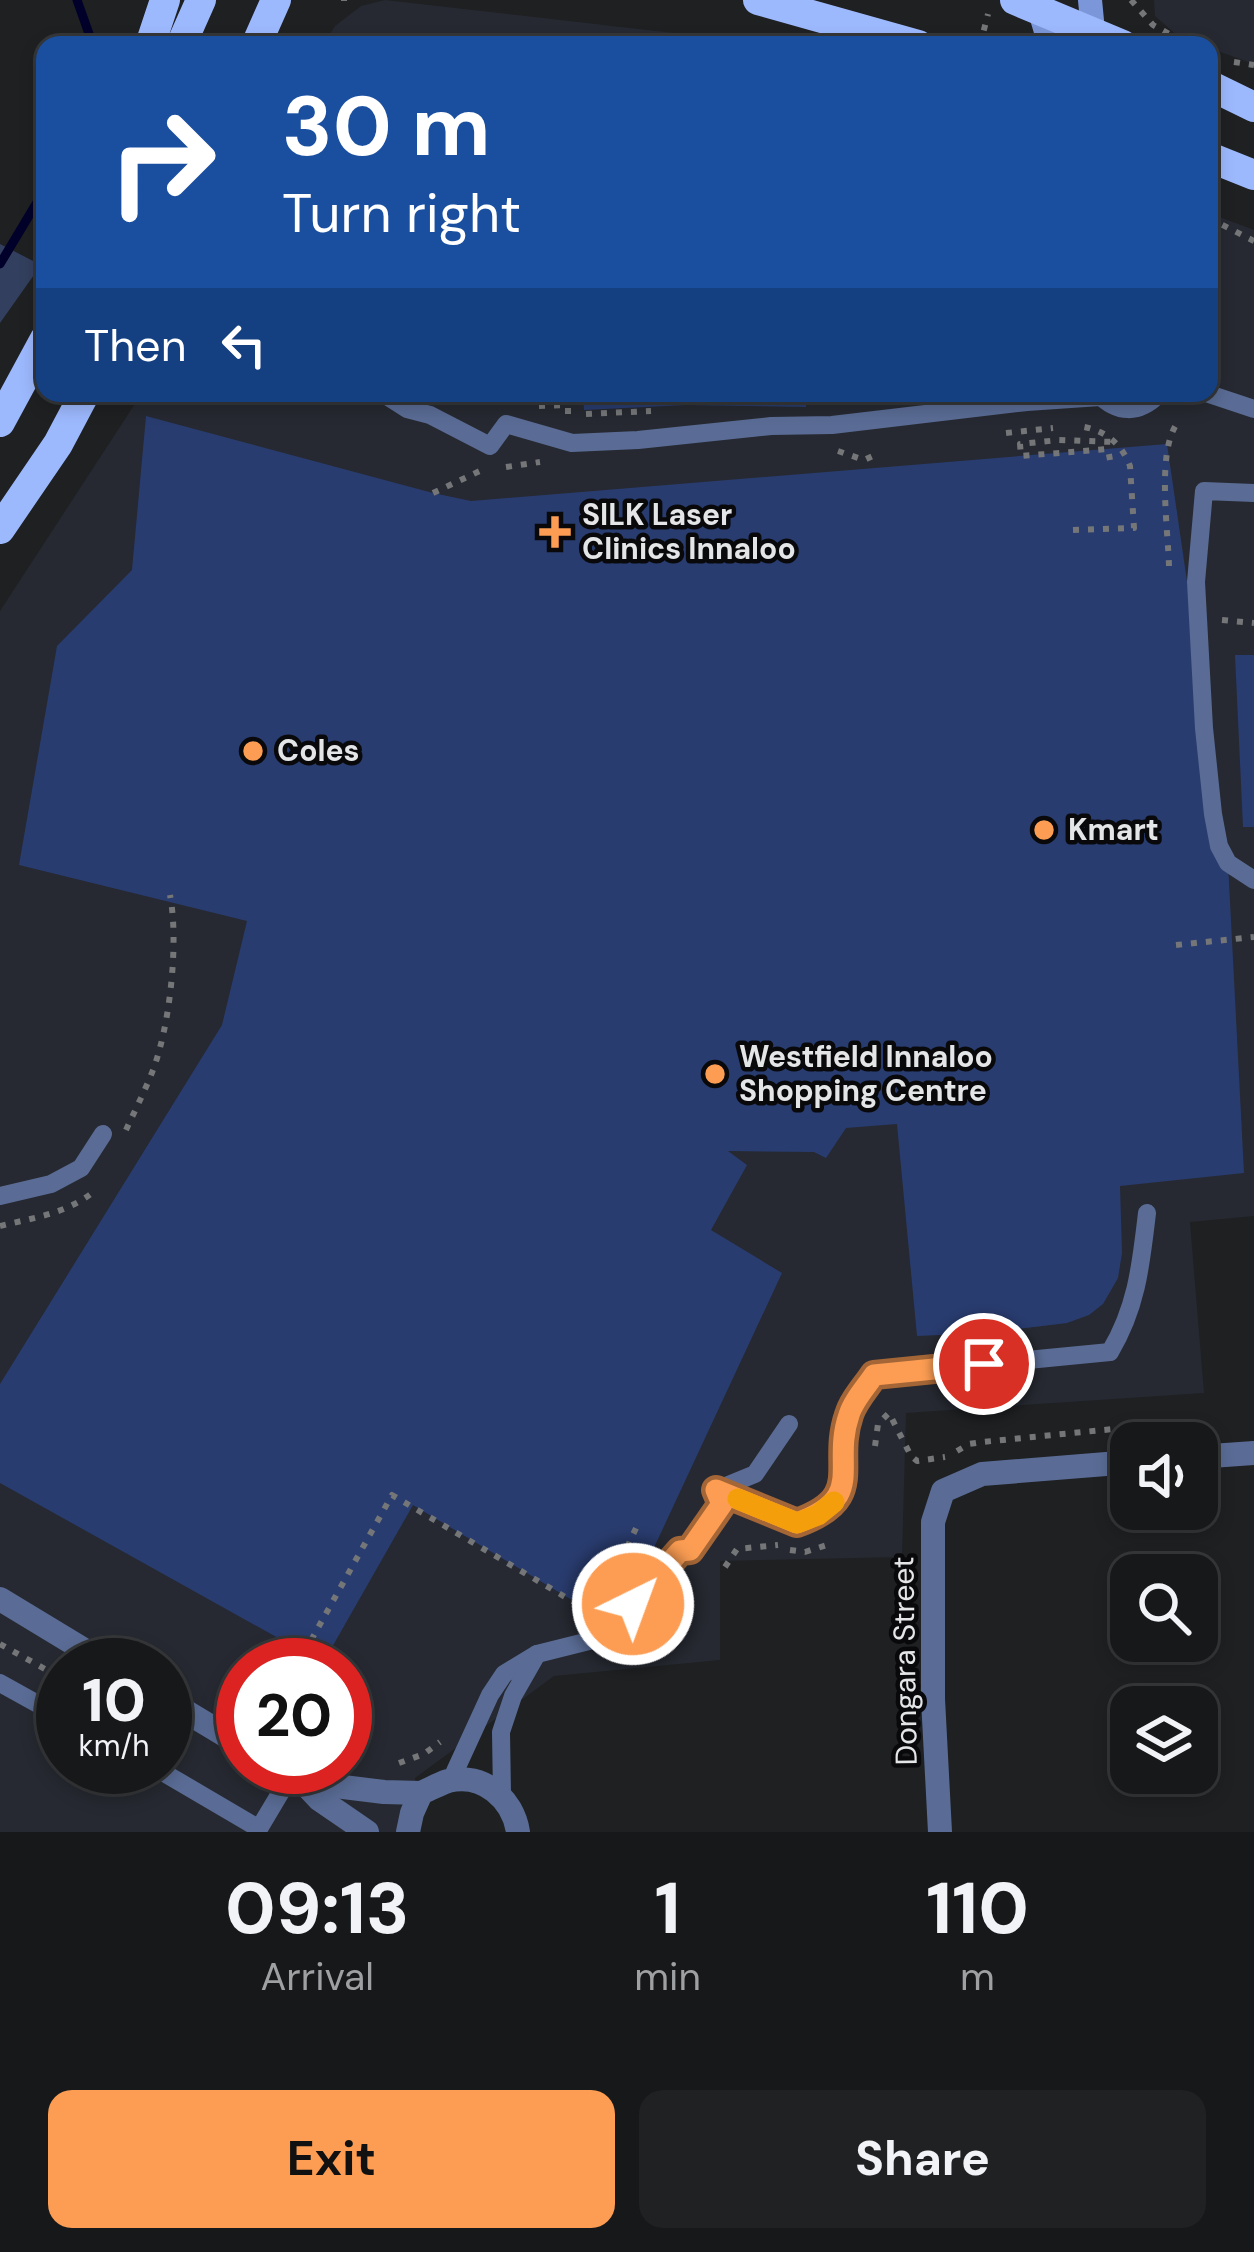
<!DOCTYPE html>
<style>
:root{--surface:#16181a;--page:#1f2123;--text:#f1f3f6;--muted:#9ea0a2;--line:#353739;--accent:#fc9d53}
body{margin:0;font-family:"DM Sans",sans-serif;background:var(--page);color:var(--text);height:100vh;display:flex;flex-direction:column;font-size:45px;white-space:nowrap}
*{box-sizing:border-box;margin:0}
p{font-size:39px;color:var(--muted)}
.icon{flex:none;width:66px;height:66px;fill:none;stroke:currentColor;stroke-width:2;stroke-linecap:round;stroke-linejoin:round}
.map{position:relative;height:1832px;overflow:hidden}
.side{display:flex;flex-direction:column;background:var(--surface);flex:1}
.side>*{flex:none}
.guide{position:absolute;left:36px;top:36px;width:1182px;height:366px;border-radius:24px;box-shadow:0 6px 18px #0003,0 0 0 3px var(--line);background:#1a4fa0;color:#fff;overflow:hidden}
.controls{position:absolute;left:1110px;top:1422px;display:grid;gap:24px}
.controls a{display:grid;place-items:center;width:108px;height:108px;border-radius:24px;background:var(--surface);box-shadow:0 6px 18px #0003,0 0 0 3px var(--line);font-size:60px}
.speed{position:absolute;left:36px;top:1638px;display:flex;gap:24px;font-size:60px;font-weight:700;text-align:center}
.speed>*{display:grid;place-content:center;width:156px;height:156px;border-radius:50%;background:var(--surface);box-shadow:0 6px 18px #0003,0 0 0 3px var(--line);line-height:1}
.speed small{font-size:30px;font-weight:400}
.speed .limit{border:18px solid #d22;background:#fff;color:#111}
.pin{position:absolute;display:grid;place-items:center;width:102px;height:102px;color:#fff;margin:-51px;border:6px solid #fff;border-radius:50%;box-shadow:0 3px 12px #0007}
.me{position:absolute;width:132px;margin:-66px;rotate:42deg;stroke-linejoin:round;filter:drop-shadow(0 0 9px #0008)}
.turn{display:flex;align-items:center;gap:42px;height:252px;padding:0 48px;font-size:54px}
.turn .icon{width:156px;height:156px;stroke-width:2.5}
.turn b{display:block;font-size:84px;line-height:102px}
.then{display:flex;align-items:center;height:114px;padding:0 48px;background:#0003;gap:24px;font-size:45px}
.eta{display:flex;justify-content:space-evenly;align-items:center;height:204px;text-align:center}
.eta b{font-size:72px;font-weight:700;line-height:84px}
.button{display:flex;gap:24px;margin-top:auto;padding:24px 48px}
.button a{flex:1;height:138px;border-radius:24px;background:var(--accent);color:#111;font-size:48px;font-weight:700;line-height:138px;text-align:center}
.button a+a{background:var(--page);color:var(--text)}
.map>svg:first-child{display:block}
.built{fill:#262931;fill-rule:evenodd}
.green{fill:#323f5e}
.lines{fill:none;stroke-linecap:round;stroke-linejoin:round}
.stream{stroke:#01002a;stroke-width:9}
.building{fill:#293c6f}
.path{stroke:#747678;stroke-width:6;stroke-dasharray:6 9;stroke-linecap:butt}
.service{stroke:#5a6c95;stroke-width:18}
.minor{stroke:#5a6c95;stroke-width:24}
.secondary{stroke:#7c97d9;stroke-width:24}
.primary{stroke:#9db9fe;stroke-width:30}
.route-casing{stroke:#a46636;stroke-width:30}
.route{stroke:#fc9d53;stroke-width:21}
.slow{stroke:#f59e0b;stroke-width:21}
.poi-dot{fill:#fc9d53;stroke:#09090b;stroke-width:4.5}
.labels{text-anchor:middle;stroke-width:9;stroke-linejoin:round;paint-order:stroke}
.poi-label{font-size:30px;font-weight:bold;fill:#e4e5e7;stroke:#09090b;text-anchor:start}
.street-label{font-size:30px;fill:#e4e5e7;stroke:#09090b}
</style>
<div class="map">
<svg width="1254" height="1832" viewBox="0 0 1254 1832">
<rect width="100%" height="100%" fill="#1e2022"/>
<g class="built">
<path d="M 385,0 L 752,42 L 761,45 L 323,45 L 335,26 L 361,6 Z"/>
<path d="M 1154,0 L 1254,0 L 1254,64 L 1209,48 L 1209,45 L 1179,37 L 1155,16 Z"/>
<path d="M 1209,213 L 1254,230 L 1254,1216 L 1190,1222 L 1204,1393 L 906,1413 L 902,1557 L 720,1561 L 720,1660 L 554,1676 L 415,1778 L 415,1832 L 0,1832 L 0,611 L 142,393 L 1209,393 ZM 63,1665 L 165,1665 L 165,1767 L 63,1767 ZM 243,1665 L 345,1665 L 345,1767 L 243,1767 Z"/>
</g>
<path class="green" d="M 0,244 L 41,265 L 0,323 Z"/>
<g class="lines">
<g class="stream">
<path d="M 77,0 L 93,45"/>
<path d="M 0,264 L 45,189"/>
</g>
</g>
<g class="building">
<path d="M 583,393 L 806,393 L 806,407 L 686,405 L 584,410 Z"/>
<path d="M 146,416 L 433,493 L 471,501 L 1167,444 L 1228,863 L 1244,1173 L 1120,1186 L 1122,1253 L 1118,1278 L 1103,1304 L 1089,1315 L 1067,1323 L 986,1333 L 917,1336 L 897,1124 L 846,1128 L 826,1158 L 814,1152 L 728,1151 L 747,1165 L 711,1230 L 782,1273 L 617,1627 L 413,1505 L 323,1663 L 0,1483 L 0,1384 L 222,1025 L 247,921 L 19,865 L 57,646 L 132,570 Z"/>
<path d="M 1235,655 L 1254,655 L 1254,827 L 1243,827 Z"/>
</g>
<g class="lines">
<g class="path">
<path d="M 344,0 L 344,1"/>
<path d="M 1131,0 L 1153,25 L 1189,45"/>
<path d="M 980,45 L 988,14"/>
<path d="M 1234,62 L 1254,65"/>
<path d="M 1209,218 L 1254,241"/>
<path d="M 568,393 L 568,415 L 573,415"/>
<path d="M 539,406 L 568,405"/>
<path d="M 586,414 L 651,411"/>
<path d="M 1006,433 L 1053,428"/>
<path d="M 838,451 L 864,460 L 879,453"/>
<path d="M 1110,460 L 1108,449 L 1021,456 L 1020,444 L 1059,440 L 1114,442"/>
<path d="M 506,467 L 540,462"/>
<path d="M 433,493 L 482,470"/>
<path d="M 1073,530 L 1134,528 L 1130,466 C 1121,442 1103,429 1078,426"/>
<path d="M 1169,566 C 1168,529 1157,455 1176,425"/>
<path d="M 1222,620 L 1254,623"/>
<path d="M 1176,945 L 1254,937"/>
<path d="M 126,1130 C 135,1110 145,1091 153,1070 C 170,1025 179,942 170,895"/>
<path d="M 0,1226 C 32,1218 65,1214 92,1193"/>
<path d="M 875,1446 L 878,1424 L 889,1413 L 911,1456 L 917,1461 L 945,1457"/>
<path d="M 957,1451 L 969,1444 L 982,1442 L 1154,1425 L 1167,1425 L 1185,1433"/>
<path d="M 790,1550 L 805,1552 L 827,1545"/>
<path d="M 725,1567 L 737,1549 L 778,1545"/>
<path d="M 589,1611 L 606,1592 L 637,1526"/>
<path d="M 0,1644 L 63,1679"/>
<path d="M 131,1649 L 159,1665"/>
<path d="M 304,1653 L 392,1495 L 589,1611"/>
<path d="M 399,1763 L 424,1754 L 440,1742"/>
</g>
<g class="service">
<path d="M 379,45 L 397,42 L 417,45"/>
<path d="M 382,393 L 407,409 L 430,415 L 490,446 L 506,424 L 572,443 L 638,440 L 771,426 L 832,425 L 1027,402 L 1100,397"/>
<path d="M 1097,393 C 1117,414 1139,415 1160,393"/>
<path d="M 1206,393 L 1254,409"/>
<path d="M 1254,493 L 1204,491 L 1196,582 L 1204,728 L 1213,814 L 1219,846 L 1228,863 L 1254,880"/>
<path d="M 0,1196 L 51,1184 L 81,1168 L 103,1134"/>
<path d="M 716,1490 L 797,1523 C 868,1497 831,1468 849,1415 C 853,1401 866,1387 874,1375 L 1110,1352 C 1137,1307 1141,1264 1147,1213"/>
<path d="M 0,1683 L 63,1718"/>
<path d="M 165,1754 L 191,1714"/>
<path d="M 154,1767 L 258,1828"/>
<path d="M 451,1780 L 490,1695 L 504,1674 L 537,1654 L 589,1641 L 611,1631 L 680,1551 L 690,1551 L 722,1504 L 716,1490 L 755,1474 L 789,1424"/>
<path d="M 502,1795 L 501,1732 L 513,1696 L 537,1654"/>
<path d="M 257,1832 L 291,1775"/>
</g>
<g class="minor">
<path d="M 1197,1457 L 1254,1453"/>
<path d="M 0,1599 L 109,1665"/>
<path d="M 165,1699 L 243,1746"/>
<path d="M 278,1767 L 303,1782 L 384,1792 L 421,1793"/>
<path d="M 303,1782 L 319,1799 L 367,1832"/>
<path d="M 408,1832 L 412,1813 L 421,1793 C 430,1789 439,1784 448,1781 C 483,1772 513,1799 518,1832"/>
<path d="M 940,1832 L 933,1699 L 933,1522 L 943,1491 L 982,1474 L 1131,1462"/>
</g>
<g class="secondary">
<path d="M 1037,1 L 1050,45"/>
<path d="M 1088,45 L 1093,31 L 1090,0"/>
</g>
<g class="primary">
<path d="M 758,0 L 918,45"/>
<path d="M 1015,0 L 1123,45"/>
<path d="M 150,45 L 165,0"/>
<path d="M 181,45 L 201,0"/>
<path d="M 256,45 L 276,0"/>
<path d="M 1209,85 L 1254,107"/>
<path d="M 1209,157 L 1254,175"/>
<path d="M 0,422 L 45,339"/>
<path d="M 0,529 L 58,444 L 85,393"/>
</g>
</g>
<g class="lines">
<g class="route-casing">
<path id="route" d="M 633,1604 L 680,1551 L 690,1550 L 722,1504 L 716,1490 L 797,1523 C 868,1497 831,1467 849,1415 C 853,1401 866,1387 874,1375 L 984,1364"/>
</g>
<use href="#route" class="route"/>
<path class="slow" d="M 738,1499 L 797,1523 L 818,1515 L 834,1502"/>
</g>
<g class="poi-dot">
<path d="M549 514h12v12h12v12h-12v12h-12v-12h-12v-12h12z"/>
<circle cx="253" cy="751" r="12"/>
<circle cx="1044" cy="830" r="12"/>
<circle cx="715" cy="1074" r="12"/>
</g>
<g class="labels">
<g class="poi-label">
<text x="582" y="525">SILK Laser<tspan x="582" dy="34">Clinics Innaloo</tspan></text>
<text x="277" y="761">Coles</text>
<text x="1068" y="840">Kmart</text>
<text x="739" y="1067">Westfield Innaloo<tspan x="739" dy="34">Shopping Centre</tspan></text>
</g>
<g class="street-label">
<text transform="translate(905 1661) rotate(-91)" y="10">Dongara Street</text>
</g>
</g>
</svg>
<div class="controls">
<a><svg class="icon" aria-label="sound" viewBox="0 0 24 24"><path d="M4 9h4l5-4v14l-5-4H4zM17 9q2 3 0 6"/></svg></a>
<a><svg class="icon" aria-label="search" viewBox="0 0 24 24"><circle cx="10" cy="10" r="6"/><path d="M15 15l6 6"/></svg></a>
<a><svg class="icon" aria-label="layers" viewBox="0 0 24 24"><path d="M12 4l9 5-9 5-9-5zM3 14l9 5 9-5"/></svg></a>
</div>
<div class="speed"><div>10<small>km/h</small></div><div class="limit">20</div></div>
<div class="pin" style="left:984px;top:1364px;background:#d93025"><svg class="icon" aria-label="arrive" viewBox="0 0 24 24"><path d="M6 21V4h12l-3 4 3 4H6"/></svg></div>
<svg class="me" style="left:633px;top:1604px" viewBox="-20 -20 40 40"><circle r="17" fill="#fc9d53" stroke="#fff" stroke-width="3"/><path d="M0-11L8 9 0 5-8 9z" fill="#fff"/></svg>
<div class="guide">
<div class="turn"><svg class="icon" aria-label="right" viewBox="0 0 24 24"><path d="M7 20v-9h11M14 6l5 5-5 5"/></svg><div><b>30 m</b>Turn right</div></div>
<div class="then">Then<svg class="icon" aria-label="left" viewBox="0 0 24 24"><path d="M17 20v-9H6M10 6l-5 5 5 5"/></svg></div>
</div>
</div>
<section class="side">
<div class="eta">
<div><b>09:13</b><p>Arrival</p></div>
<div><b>1</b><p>min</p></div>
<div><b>110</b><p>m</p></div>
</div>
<div class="button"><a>Exit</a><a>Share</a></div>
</section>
